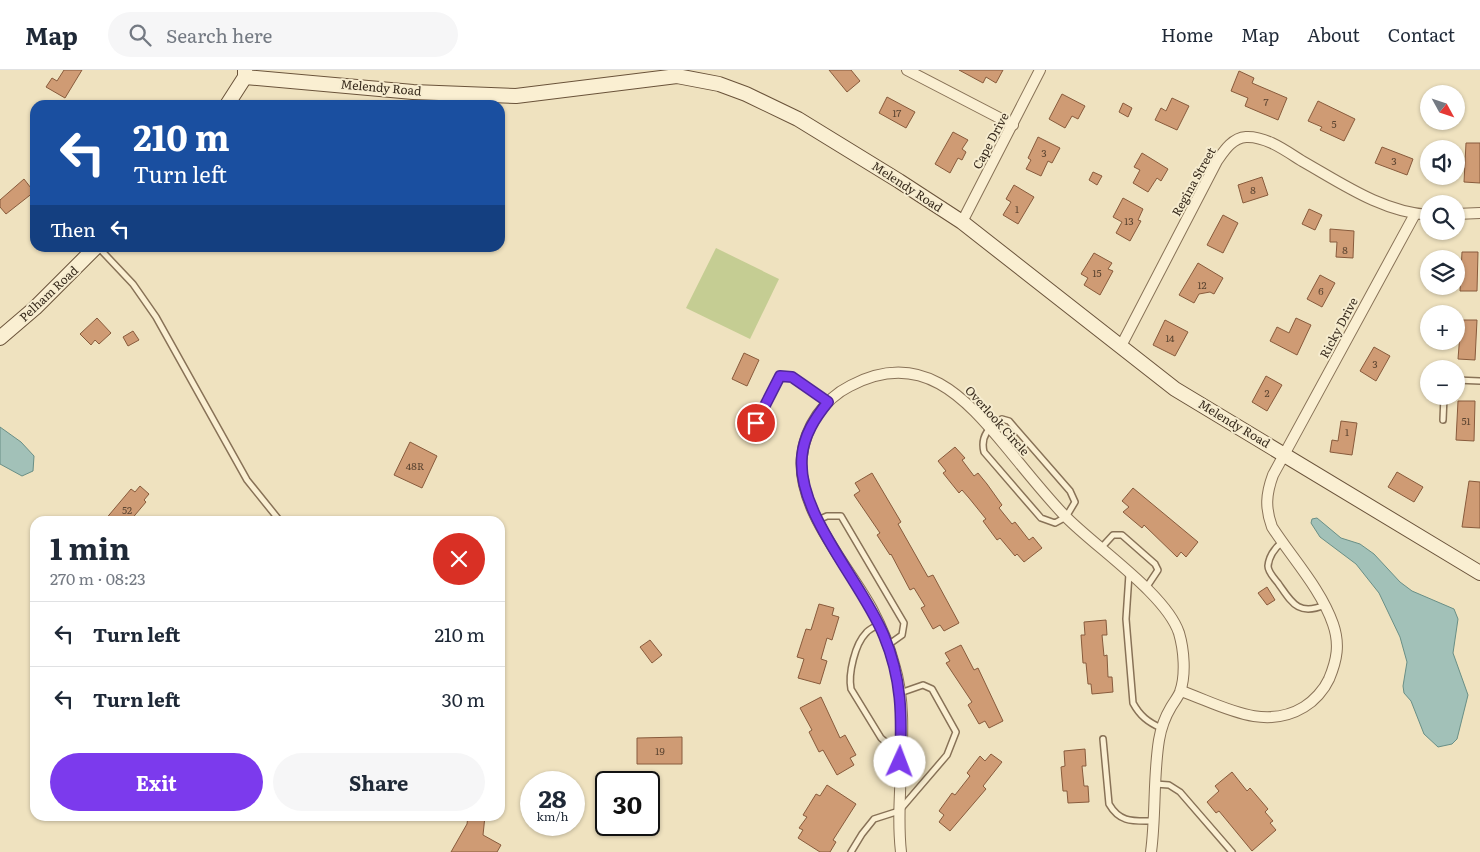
<!DOCTYPE html>
<meta charset="utf-8">
<style>
:root{--surface:#fff;--page:#f6f6f7;--text:#1f2937;--muted:#747a83;--line:#e0e1e3;--accent:#7c3aed}
body{margin:0;font-family:Literata,serif;background:var(--page);color:var(--text);height:100vh;display:flex;flex-direction:column;font-size:19px;white-space:nowrap}
*{box-sizing:border-box;margin:0}
p{font-size:16px;color:var(--muted)}
.icon{flex:none;width:28px;height:28px;fill:none;stroke:currentColor;stroke-width:2;stroke-linecap:round;stroke-linejoin:round}
.map{position:relative;flex:1;overflow:hidden}
.sheet{position:absolute;left:30px;top:446px;width:475px;height:305px;display:flex;flex-direction:column;background:var(--surface);border-radius:15px;box-shadow:0 1px 4px #0004}
.sheet>*{flex:none}
.guide{position:absolute;left:30px;top:30px;width:475px;height:152px;border-radius:15px;box-shadow:0 1px 4px #0004;background:#1a4fa0;color:#fff;overflow:hidden}
.needle{width:32px;rotate:130deg}
.controls{position:absolute;left:1420px;top:15px;display:grid;gap:10px}
.controls a{display:grid;place-items:center;width:45px;height:45px;border-radius:50%;background:var(--surface);box-shadow:0 1px 4px #0004;font-size:25px}
.speed{position:absolute;left:520px;top:701px;display:flex;gap:10px;font-size:25px;font-weight:700;text-align:center}
.speed>*{display:grid;place-content:center;width:65px;height:65px;border-radius:50%;background:var(--surface);box-shadow:0 1px 4px #0004;line-height:1}
.speed small{font-size:12px;font-weight:400}
.speed .limit{border:2px solid #111;border-radius:8px;background:#fff;color:#111}
.pin{position:absolute;display:grid;place-items:center;width:42px;height:42px;color:#fff;margin:-21px;border:2px solid #fff;border-radius:50%;box-shadow:0 1px 5px #0007}
.me{position:absolute;width:55px;margin:-28px;rotate:2deg;stroke-linejoin:round;filter:drop-shadow(0 0 4px #0008)}
.turn{display:flex;align-items:center;gap:18px;height:105px;padding:0 20px;font-size:22px}
.turn .icon{width:65px;height:65px;stroke-width:2.5}
.turn b{display:block;font-size:35px;line-height:42px}
.then{display:flex;align-items:center;height:48px;padding:0 20px;background:#0003;gap:10px;font-size:19px}
.round{display:grid;place-items:center;flex:none;width:52px;height:52px;border-radius:26px;background:var(--page)}
.headline{display:flex;align-items:center;justify-content:space-between;height:85px;padding:0 20px}
h1{font-size:30px;font-weight:700;line-height:38px}
.primary-button{display:flex;gap:10px;margin-top:auto;padding:10px 20px}
.primary-button a{flex:1;height:58px;border-radius:30px;background:var(--accent);color:#fff;font-size:20px;font-weight:700;line-height:58px;text-align:center}
.primary-button a+a{background:var(--page);color:var(--text)}
ul{padding:0;list-style:none}
li{display:flex;align-items:center;gap:15px;height:65px;padding:0 20px;border-top:1px solid var(--line)}
li div{flex:1}
li b{display:block;font-size:19px}
li em{font-style:normal}
header{display:flex;align-items:center;gap:30px;box-sizing:border-box;height:70px;padding:0 25px;background:var(--surface);border-bottom:1px solid var(--line)}
header strong{font-size:24px}
nav{display:flex;gap:28px;margin-inline-start:auto;font-size:18px}
.search{width:350px;height:45px;background:var(--page);display:flex;align-items:center;gap:12px;box-sizing:border-box;padding:0 18px;border-radius:28px;color:var(--muted);font-size:19px}
.map>svg:first-child{display:block}
.green{fill:#c5cd93}
.water{fill:#a2c1b8;stroke:#698f86}
.building{fill:#cf9b74;stroke:#885b3c}
.lines{fill:none;stroke-linecap:round;stroke-linejoin:round}
.lane-casing{stroke:#887257;stroke-width:8}
.street-casing{stroke:#887257;stroke-width:12}
.secondary-casing{stroke:#6a533a;stroke-width:16}
.lane{stroke:#faefd2;stroke-width:5}
.street{stroke:#faefd2;stroke-width:10}
.secondary{stroke:#faefd2;stroke-width:14}
.route-casing{stroke:#51269a;stroke-width:12}
.route{stroke:#7c3aed;stroke-width:9}
.labels{text-anchor:middle;stroke-width:4;stroke-linejoin:round;paint-order:stroke}
.number-label{font-size:10px;fill:#5d4632}
.street-label{font-size:12px;fill:#372a1c;stroke:#f6eccf}
</style>
<header>
<strong>Map</strong>
<div class="search"><svg class="icon" aria-label="search" viewBox="0 0 24 24"><circle cx="10" cy="10" r="6"/><path d="M15 15l6 6"/></svg>Search here</div>
<nav><a>Home</a><a>Map</a><a>About</a><a>Contact</a></nav>
</header>
<div class="map">
<svg width="1480" height="782" viewBox="0 0 1480 782">
<rect width="100%" height="100%" fill="#efe2bf"/>
<path class="green" d="M 716,178 L 779,209 L 750,269 L 686,238 Z"/>
<g class="water">
<path d="M 0,357 L 21,372 L 34,386 L 33,401 L 22,406 L 0,394 Z"/>
<path d="M 1317,448 L 1341,468 L 1360,474 L 1374,484 L 1400,512 L 1412,521 L 1454,539 L 1458,549 L 1453,583 L 1468,625 L 1457,669 L 1452,674 L 1438,677 L 1424,664 L 1411,631 L 1404,623 L 1403,616 L 1407,592 L 1400,567 L 1379,523 L 1356,494 L 1320,467 L 1311,453 L 1312,449 Z"/>
</g>
<g class="building">
<path d="M 64,0 L 82,0 L 65,28 L 46,17 L 52,8 L 57,11 Z"/>
<path d="M 829,0 L 851,0 L 860,11 L 847,22 Z"/>
<path d="M 959,0 L 1003,0 L 996,13 L 986,7 L 983,13 Z"/>
<path d="M 1239,1 L 1254,8 L 1252,13 L 1287,28 L 1278,50 L 1245,36 L 1248,28 L 1231,21 Z"/>
<path d="M 1062,24 L 1085,36 L 1078,49 L 1072,46 L 1065,58 L 1049,49 Z"/>
<path d="M 887,27 L 915,42 L 906,58 L 879,43 Z"/>
<path d="M 1172,28 L 1189,36 L 1177,60 L 1155,50 L 1161,38 L 1166,41 Z"/>
<path d="M 1318,31 L 1355,49 L 1344,71 L 1320,60 L 1322,57 L 1308,51 Z"/>
<path d="M 1123,33 L 1132,38 L 1128,47 L 1119,42 Z"/>
<path d="M 953,62 L 968,70 L 962,79 L 966,82 L 962,90 L 958,88 L 950,103 L 935,94 Z"/>
<path d="M 1038,67 L 1060,78 L 1052,93 L 1048,91 L 1041,106 L 1026,99 L 1031,90 L 1028,88 Z"/>
<path d="M 1466,73 L 1480,73 L 1480,113 L 1464,112 Z"/>
<path d="M 1382,77 L 1413,89 L 1407,105 L 1375,93 Z"/>
<path d="M 1142,83 L 1168,99 L 1161,111 L 1157,108 L 1148,122 L 1133,113 L 1140,100 L 1134,97 Z"/>
<path d="M 1093,102 L 1102,106 L 1097,115 L 1089,110 Z"/>
<path d="M 1262,107 L 1268,125 L 1243,133 L 1238,115 Z"/>
<path d="M 24,109 L 34,122 L 6,144 L 0,137 L 0,130 Z"/>
<path d="M 1014,115 L 1034,127 L 1018,154 L 1003,145 L 1011,132 L 1006,129 Z"/>
<path d="M 1123,128 L 1143,139 L 1138,150 L 1141,151 L 1130,171 L 1116,163 L 1122,152 L 1113,147 Z"/>
<path d="M 1309,139 L 1322,145 L 1315,160 L 1302,154 Z"/>
<path d="M 1223,145 L 1238,153 L 1223,183 L 1207,175 Z"/>
<path d="M 1330,159 L 1354,161 L 1353,188 L 1336,187 L 1337,172 L 1330,172 Z"/>
<path d="M 1462,182 L 1478,182 L 1477,221 L 1460,221 Z"/>
<path d="M 1094,183 L 1112,193 L 1108,199 L 1113,201 L 1100,225 L 1084,215 L 1088,208 L 1081,204 Z"/>
<path d="M 1198,193 L 1223,208 L 1214,224 L 1210,222 L 1199,224 L 1194,233 L 1179,225 Z"/>
<path d="M 1320,205 L 1335,213 L 1322,237 L 1307,229 Z"/>
<path d="M 97,248 L 111,263 L 99,274 L 95,270 L 91,275 L 80,264 Z"/>
<path d="M 1296,248 L 1311,255 L 1297,285 L 1270,271 L 1277,257 L 1289,263 Z"/>
<path d="M 1165,250 L 1188,262 L 1175,286 L 1153,275 Z"/>
<path d="M 1461,250 L 1477,250 L 1475,290 L 1458,289 Z"/>
<path d="M 133,261 L 139,270 L 128,276 L 123,267 Z"/>
<path d="M 1374,277 L 1390,286 L 1376,311 L 1360,301 Z"/>
<path d="M 744,283 L 759,290 L 747,316 L 732,309 Z"/>
<path d="M 1266,306 L 1282,315 L 1267,341 L 1252,332 Z"/>
<path d="M 1458,331 L 1475,331 L 1474,371 L 1456,370 Z"/>
<path d="M 1341,351 L 1357,353 L 1352,385 L 1330,382 L 1332,370 L 1338,371 Z"/>
<path d="M 410,372 L 437,386 L 422,418 L 394,405 Z"/>
<path d="M 955,377 L 965,388 L 962,390 L 974,406 L 978,403 L 987,414 L 1002,435 L 999,438 L 1012,454 L 1015,452 L 1029,470 L 1033,467 L 1042,478 L 1024,492 L 1017,484 L 1015,486 L 1000,468 L 997,470 L 983,451 L 986,449 L 969,428 L 962,420 L 959,423 L 943,403 L 946,401 L 938,391 Z"/>
<path d="M 1397,402 L 1423,417 L 1414,432 L 1388,417 Z"/>
<path d="M 872,403 L 901,452 L 898,454 L 928,507 L 933,505 L 959,553 L 944,561 L 940,555 L 933,559 L 921,538 L 925,536 L 914,518 L 910,520 L 891,484 L 890,485 L 877,465 L 880,463 L 854,425 L 860,421 L 855,413 Z"/>
<path d="M 1469,411 L 1480,412 L 1480,458 L 1462,457 Z"/>
<path d="M 140,416 L 149,424 L 144,430 L 146,432 L 130,451 L 104,451 L 131,419 L 135,422 Z"/>
<path d="M 1133,418 L 1198,472 L 1186,487 L 1181,482 L 1177,487 L 1144,455 L 1142,458 L 1123,442 L 1129,437 L 1122,431 Z"/>
<path d="M 1267,517 L 1275,530 L 1267,535 L 1258,523 Z"/>
<path d="M 819,534 L 834,538 L 832,545 L 839,547 L 832,570 L 827,568 L 821,589 L 827,591 L 820,614 L 798,608 L 804,589 L 797,587 L 806,559 L 811,560 Z"/>
<path d="M 1106,550 L 1107,565 L 1102,565 L 1104,586 L 1107,585 L 1108,607 L 1112,607 L 1113,622 L 1092,624 L 1091,614 L 1088,614 L 1086,593 L 1083,593 L 1081,565 L 1085,565 L 1084,552 Z"/>
<path d="M 650,570 L 662,585 L 652,593 L 640,577 Z"/>
<path d="M 961,575 L 974,600 L 978,598 L 1003,651 L 989,658 L 985,651 L 979,654 L 968,635 L 972,632 L 946,593 L 950,591 L 945,583 Z"/>
<path d="M 821,627 L 840,668 L 845,665 L 856,685 L 850,688 L 854,695 L 837,705 L 823,680 L 819,682 L 809,662 L 812,660 L 800,638 Z"/>
<path d="M 682,667 L 682,694 L 637,694 L 637,668 Z"/>
<path d="M 1085,679 L 1086,696 L 1082,696 L 1084,716 L 1088,716 L 1089,732 L 1068,733 L 1067,721 L 1063,721 L 1061,697 L 1065,696 L 1064,681 Z"/>
<path d="M 991,684 L 1002,692 L 983,716 L 986,719 L 950,761 L 939,752 L 944,745 L 939,741 L 952,723 L 955,725 L 970,706 L 967,703 L 980,686 L 985,691 Z"/>
<path d="M 1232,702 L 1247,721 L 1250,718 L 1268,739 L 1265,742 L 1273,751 L 1270,753 L 1276,760 L 1252,781 L 1219,741 L 1216,743 L 1207,732 L 1219,721 L 1215,716 Z"/>
<path d="M 827,715 L 856,734 L 833,770 L 836,772 L 830,782 L 820,782 L 798,768 L 803,760 L 799,758 L 807,747 L 803,745 L 816,724 L 820,726 Z"/>
<path d="M 468,746 L 485,746 L 483,765 L 501,775 L 497,782 L 451,782 L 467,754 Z"/>
</g>
<g class="lines">
<g class="lane-casing">
<g id="lane">
<path d="M 99,178 L 133,214 L 156,247 L 247,410 L 280,451"/>
<path d="M 1456,310 L 1480,311"/>
<path d="M 1002,349 L 1009,351 L 1070,421 L 1075,432 L 1066,447 L 1055,453 L 1041,448 L 984,382 C 980,366 989,357 1002,349 Z"/>
<path d="M 1443,350 L 1444,326"/>
<path d="M 755,353 L 781,306 L 792,307 L 828,332"/>
<path d="M 818,450 L 827,446 L 841,446 L 904,553 L 902,565 L 888,575"/>
<path d="M 1282,472 C 1275,478 1269,486 1268,496 C 1268,502 1274,508 1278,513 C 1292,533 1298,546 1325,535"/>
<path d="M 1101,478 L 1113,465 L 1122,465 L 1155,494 L 1158,500 L 1146,518"/>
<path d="M 1129,504 L 1126,549 L 1133,633 C 1140,646 1148,652 1161,658"/>
<path d="M 879,554 C 875,557 869,559 866,563 C 855,574 848,604 851,619 L 881,668 L 889,675 L 901,676"/>
<path d="M 1103,669 L 1109,734 C 1120,753 1133,751 1153,751"/>
<path d="M 1155,714 L 1169,715 L 1180,722 L 1232,782"/>
<path d="M 851,782 L 862,764 L 874,749 L 899,741 L 947,685 L 956,662 L 932,619 L 923,615 L 900,623"/>
</g>
</g>
<g class="street-casing">
<g id="street">
<path d="M 907,0 L 1013,55"/>
<path d="M 1456,144 L 1480,143"/>
<path d="M 962,152 L 1040,0"/>
<path d="M 1121,276 L 1217,91 C 1224,81 1232,68 1246,67 C 1266,66 1286,81 1302,91 C 1341,113 1382,142 1429,145"/>
<path d="M 1181,621 C 1221,635 1263,662 1304,637 C 1314,631 1324,620 1329,609 C 1337,590 1340,574 1333,554 C 1321,519 1292,488 1272,457 C 1265,438 1266,424 1273,405 L 1415,144"/>
<path d="M 901,782 C 894,722 912,650 894,594 C 889,575 881,556 872,539 C 848,495 796,439 802,386 C 805,357 824,329 850,316 C 921,278 965,327 1007,378 C 1026,401 1044,424 1065,446 C 1095,477 1166,524 1179,563 C 1184,580 1186,605 1180,622 C 1178,627 1174,632 1171,637 C 1165,647 1161,658 1159,670 C 1153,707 1156,745 1151,782"/>
</g>
</g>
<g class="secondary-casing">
<g id="secondary">
<path d="M 245,7 L 413,22 L 516,26 L 677,6 L 719,14 L 746,24 L 798,49 L 899,111 L 962,152 L 1175,319 L 1480,503"/>
<path d="M 227,35 L 245,7 L 245,0"/>
<path d="M 0,268 L 35,238 L 95,178"/>
</g>
</g>
<use href="#lane" class="lane"/>
<use href="#street" class="street"/>
<use href="#secondary" class="secondary"/>
</g>
<g class="lines">
<g class="route-casing">
<path id="route" d="M 756,353 L 780,306 L 792,307 L 828,332 C 815,348 804,365 802,386 C 796,443 862,512 884,566 C 902,609 902,646 900,692"/>
</g>
<use href="#route" class="route"/>
</g>
<g class="labels">
<g class="number-label">
<text x="1266" y="36">7</text>
<text x="897" y="47">17</text>
<text x="1334" y="58">5</text>
<text x="1044" y="87">3</text>
<text x="1394" y="95">3</text>
<text x="1253" y="124">8</text>
<text x="1017" y="143">1</text>
<text x="1129" y="155">13</text>
<text x="1345" y="184">8</text>
<text x="1097" y="207">15</text>
<text x="1202" y="219">12</text>
<text x="1321" y="225">6</text>
<text x="1170" y="272">14</text>
<text x="1375" y="298">3</text>
<text x="1267" y="327">2</text>
<text x="1466" y="355">51</text>
<text x="1347" y="366">1</text>
<text x="415" y="400">48R</text>
<text x="127" y="444">52</text>
<text x="660" y="685">19</text>
</g>
<g class="street-label">
<text transform="translate(381 18) rotate(5)" y="4">Melendy Road</text>
<text transform="translate(991 71) rotate(-62)" y="4">Cape Drive</text>
<text transform="translate(1194 112) rotate(-61)" y="4">Regina Street</text>
<text transform="translate(907 117) rotate(33)" y="4">Melendy Road</text>
<text transform="translate(49 224) rotate(-43)" y="4">Pelham Road</text>
<text transform="translate(1339 258) rotate(-62)" y="4">Ricky Drive</text>
<text transform="translate(997 351) rotate(48)" y="4">Overlook Circle</text>
<text transform="translate(1234 354) rotate(31)" y="4">Melendy Road</text>
</g>
</g>
</svg>
<div class="controls">
<a><svg class="needle" viewBox="-14 -14 28 28"><path d="M0-13l5 13h-10z" fill="#e53935"/><path d="M0 13l5-13h-10z" fill="#747a83"/></svg></a>
<a><svg class="icon" aria-label="sound" viewBox="0 0 24 24"><path d="M4 9h4l5-4v14l-5-4H4zM17 9q2 3 0 6"/></svg></a>
<a><svg class="icon" aria-label="search" viewBox="0 0 24 24"><circle cx="10" cy="10" r="6"/><path d="M15 15l6 6"/></svg></a>
<a><svg class="icon" aria-label="layers" viewBox="0 0 24 24"><path d="M12 4l9 5-9 5-9-5zM3 14l9 5 9-5"/></svg></a>
<a>+</a>
<a>−</a>
</div>
<div class="speed"><div>28<small>km/h</small></div><div class="limit">30</div></div>
<div class="pin" style="left:756px;top:353px;background:#d93025"><svg class="icon" aria-label="arrive" viewBox="0 0 24 24"><path d="M6 21V4h12l-3 4 3 4H6"/></svg></div>
<svg class="me" style="left:900px;top:692px" viewBox="-20 -20 40 40"><circle r="19" fill="#fff"/><path d="M0-13L10 11 0 6-10 11z" fill="#7c3aed"/></svg>
<div class="guide">
<div class="turn"><svg class="icon" aria-label="left" viewBox="0 0 24 24"><path d="M17 20v-9H6M10 6l-5 5 5 5"/></svg><div><b>210 m</b>Turn left</div></div>
<div class="then">Then<svg class="icon" aria-label="left" viewBox="0 0 24 24"><path d="M17 20v-9H6M10 6l-5 5 5 5"/></svg></div>
</div>
<section class="sheet">
<div class="headline"><div><h1>1 min</h1><p>270 m · 08:23</p></div><a class="round" style="background:#d93025;color:#fff"><svg class="icon" aria-label="close" viewBox="0 0 24 24"><path d="M6 6l12 12M18 6L6 18"/></svg></a></div>
<ul>
<li><svg class="icon" aria-label="left" viewBox="0 0 24 24"><path d="M17 20v-9H6M10 6l-5 5 5 5"/></svg><div><b>Turn left</b></div><em>210 m</em></li>
<li><svg class="icon" aria-label="left" viewBox="0 0 24 24"><path d="M17 20v-9H6M10 6l-5 5 5 5"/></svg><div><b>Turn left</b></div><em>30 m</em></li>
</ul>
<div class="primary-button"><a>Exit</a><a>Share</a></div>
</section>
</div>
